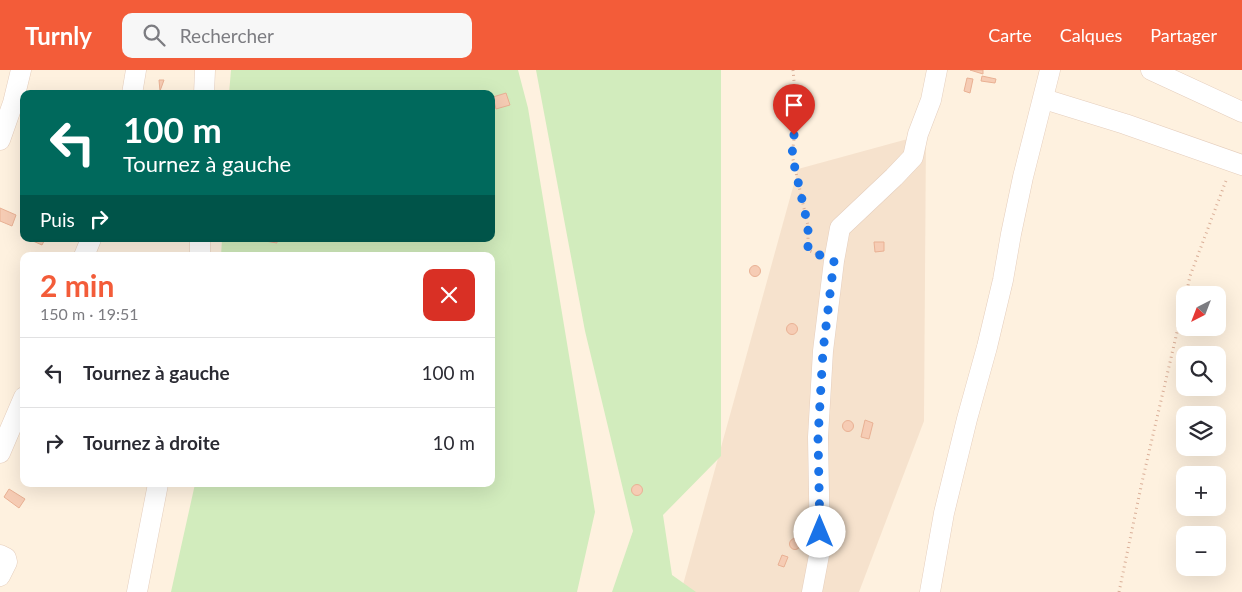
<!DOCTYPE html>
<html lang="fr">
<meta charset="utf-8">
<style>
:root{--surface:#fff;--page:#f7f7f7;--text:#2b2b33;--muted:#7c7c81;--line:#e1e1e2;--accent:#f35c39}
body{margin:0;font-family:Lato,sans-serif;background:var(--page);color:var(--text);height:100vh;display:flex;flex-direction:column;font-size:19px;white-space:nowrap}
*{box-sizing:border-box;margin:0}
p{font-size:16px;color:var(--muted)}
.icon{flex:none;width:28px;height:28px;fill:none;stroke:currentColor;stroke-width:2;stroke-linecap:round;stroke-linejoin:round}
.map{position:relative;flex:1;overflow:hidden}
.drawer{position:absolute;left:20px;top:182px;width:475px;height:235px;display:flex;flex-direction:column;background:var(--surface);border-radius:10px;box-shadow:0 5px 20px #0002}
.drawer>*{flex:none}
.top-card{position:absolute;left:20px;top:20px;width:475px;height:152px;border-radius:10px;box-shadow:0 5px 20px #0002;background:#00695c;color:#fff;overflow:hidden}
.needle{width:32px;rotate:222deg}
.buttons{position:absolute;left:1176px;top:216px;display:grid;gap:10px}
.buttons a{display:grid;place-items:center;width:50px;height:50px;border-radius:10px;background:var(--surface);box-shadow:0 5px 20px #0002;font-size:25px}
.pin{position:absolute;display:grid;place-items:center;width:42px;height:42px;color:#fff;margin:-51px -21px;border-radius:50% 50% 50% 0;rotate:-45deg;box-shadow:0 0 5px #0007}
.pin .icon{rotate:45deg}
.me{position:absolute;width:55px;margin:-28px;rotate:0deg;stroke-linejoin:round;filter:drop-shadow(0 0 4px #0008)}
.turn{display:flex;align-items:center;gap:18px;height:105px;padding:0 20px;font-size:22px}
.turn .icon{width:65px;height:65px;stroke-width:2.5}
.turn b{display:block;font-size:35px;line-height:42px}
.then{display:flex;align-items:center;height:48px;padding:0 20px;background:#0003;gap:10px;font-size:19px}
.round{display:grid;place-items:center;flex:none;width:52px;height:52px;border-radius:10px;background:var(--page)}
.headline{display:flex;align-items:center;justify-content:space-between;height:85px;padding:0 20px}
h1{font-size:30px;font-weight:700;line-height:38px;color:var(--accent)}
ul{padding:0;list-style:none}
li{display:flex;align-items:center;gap:15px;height:70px;padding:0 20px;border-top:1px solid var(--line)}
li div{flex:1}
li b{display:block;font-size:19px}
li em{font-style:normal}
header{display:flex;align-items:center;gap:30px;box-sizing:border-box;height:70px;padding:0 25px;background:var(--accent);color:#fff}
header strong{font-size:24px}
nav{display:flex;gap:28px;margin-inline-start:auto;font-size:18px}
.search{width:350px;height:45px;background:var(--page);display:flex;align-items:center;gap:12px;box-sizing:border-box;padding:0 18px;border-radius:10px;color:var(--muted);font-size:19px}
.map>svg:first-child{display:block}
.residential{fill:#f6e2cd}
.green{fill:#d2ecbd}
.building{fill:#f6ccb4;stroke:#e9b194}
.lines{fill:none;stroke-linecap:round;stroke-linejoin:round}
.street-casing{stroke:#e5cebd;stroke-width:21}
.path{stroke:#daaf98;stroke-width:3;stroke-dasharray:1 4;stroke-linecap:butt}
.street{stroke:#fff;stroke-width:20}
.route{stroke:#1a73e8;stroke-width:9;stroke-dasharray:0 16.2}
</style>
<header>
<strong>Turnly</strong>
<div class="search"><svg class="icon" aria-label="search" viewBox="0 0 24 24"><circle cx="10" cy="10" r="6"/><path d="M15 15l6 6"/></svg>Rechercher</div>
<nav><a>Carte</a><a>Calques</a><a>Partager</a></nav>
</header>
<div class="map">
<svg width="1242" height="522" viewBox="0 0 1242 522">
<rect width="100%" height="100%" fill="#fef1df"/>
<path class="residential" d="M 926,64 L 924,351 L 859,522 L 681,522 L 798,99 Z"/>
<g class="green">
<path d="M 231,0 L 518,0 L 528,38 L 595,442 L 577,522 L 171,522 L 195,414 L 491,414 L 491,186 L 221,186 L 222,169 L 491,169 L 491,24 L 229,24 Z"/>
<path d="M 536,0 L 721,0 L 721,386 L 663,445 L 672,505 L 696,522 L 612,522 L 633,461 L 585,261 Z"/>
</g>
<g class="building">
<path d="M 970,0 L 983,0 L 983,4 Z"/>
<path d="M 982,6 L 996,9 L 995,13 L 981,11 Z"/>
<path d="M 967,8 L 973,9 L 970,23 L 964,21 Z"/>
<path d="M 159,10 L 164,10 L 160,21 Z"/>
<path d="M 506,23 L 510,35 L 496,39 L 493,27 Z"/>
<path d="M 0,138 L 16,145 L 12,156 L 0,151 Z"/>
<path d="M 35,169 L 45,169 L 42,175 L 33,171 Z"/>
<path d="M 265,169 L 277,169 L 277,173 L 265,171 Z"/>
<path d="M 874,172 L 884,172 L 884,181 L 875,182 Z"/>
<circle cx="755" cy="201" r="5.5"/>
<circle cx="792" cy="259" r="5.5"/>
<path d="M 865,350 L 873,353 L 869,369 L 861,367 Z"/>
<circle cx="848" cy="356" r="5.5"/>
<circle cx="637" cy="420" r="5.5"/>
<path d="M 9,419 L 25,429 L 19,438 L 4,427 Z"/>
<circle cx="795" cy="474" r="5.5"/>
<path d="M 782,485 L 788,487 L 784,497 L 778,495 Z"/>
</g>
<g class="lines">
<g class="street-casing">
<g id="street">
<path d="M 1151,0 L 1242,42"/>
<path d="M 132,24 L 136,0"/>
<path d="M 204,24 L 205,0"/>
<path d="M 1044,29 L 1125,54 L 1242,95"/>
<path d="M 0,70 L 13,33 L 21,0"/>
<path d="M 84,186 L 91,169"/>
<path d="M 200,186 L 200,169"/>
<path d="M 0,383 L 24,327"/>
<path d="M 0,485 L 6,488 L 7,492 L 0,506"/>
<path d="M 137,522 L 158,414"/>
<path d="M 812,522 L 820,480 L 818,367 L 823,281 L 834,191 L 840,158 L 894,107 L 913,87 L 918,64 L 931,30 L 937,0"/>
<path d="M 930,522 L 944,443 L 967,349 L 987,277 L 1003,210 L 1011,164 L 1023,107 L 1050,0"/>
</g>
</g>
<g class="path">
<path d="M 793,0 L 797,45 L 792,85 L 808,156 L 808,180 L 817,184"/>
<path d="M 1186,225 L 1190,206 L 1227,108"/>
<path d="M 1119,522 L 1142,412 L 1185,228"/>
</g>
<use href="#street" class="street"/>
</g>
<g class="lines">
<path class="route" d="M 794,65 L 792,85 L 808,156 L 808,180 L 834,191 L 823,281 L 818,368 L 820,462"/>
</g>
</svg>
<div class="buttons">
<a><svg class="needle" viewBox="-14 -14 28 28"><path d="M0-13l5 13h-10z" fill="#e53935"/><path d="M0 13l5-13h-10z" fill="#7c7c81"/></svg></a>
<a><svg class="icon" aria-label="search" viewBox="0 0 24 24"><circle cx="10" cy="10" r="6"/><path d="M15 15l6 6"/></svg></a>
<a><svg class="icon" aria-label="layers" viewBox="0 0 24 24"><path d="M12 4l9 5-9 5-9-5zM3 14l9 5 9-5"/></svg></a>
<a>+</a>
<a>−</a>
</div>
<div class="pin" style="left:794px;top:65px;background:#d93025"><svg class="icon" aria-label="arrive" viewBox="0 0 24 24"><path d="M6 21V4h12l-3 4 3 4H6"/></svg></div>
<svg class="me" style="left:820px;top:462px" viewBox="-20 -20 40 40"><circle r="19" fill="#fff"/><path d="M0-13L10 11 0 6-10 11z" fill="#1a73e8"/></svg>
<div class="top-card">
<div class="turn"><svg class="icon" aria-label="left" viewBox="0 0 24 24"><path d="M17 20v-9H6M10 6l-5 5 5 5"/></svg><div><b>100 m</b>Tournez à gauche</div></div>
<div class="then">Puis<svg class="icon" aria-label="right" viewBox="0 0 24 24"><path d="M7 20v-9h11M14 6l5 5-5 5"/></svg></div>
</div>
<section class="drawer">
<div class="headline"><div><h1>2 min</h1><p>150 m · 19:51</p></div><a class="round" style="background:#d93025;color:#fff"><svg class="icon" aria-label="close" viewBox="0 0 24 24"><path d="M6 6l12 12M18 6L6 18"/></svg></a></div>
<ul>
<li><svg class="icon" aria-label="left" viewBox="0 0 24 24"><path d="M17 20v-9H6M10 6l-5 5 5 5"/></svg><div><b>Tournez à gauche</b></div><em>100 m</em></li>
<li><svg class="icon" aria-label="right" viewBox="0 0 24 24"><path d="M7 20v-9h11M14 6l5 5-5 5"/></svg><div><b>Tournez à droite</b></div><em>10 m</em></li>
</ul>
</section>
</div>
